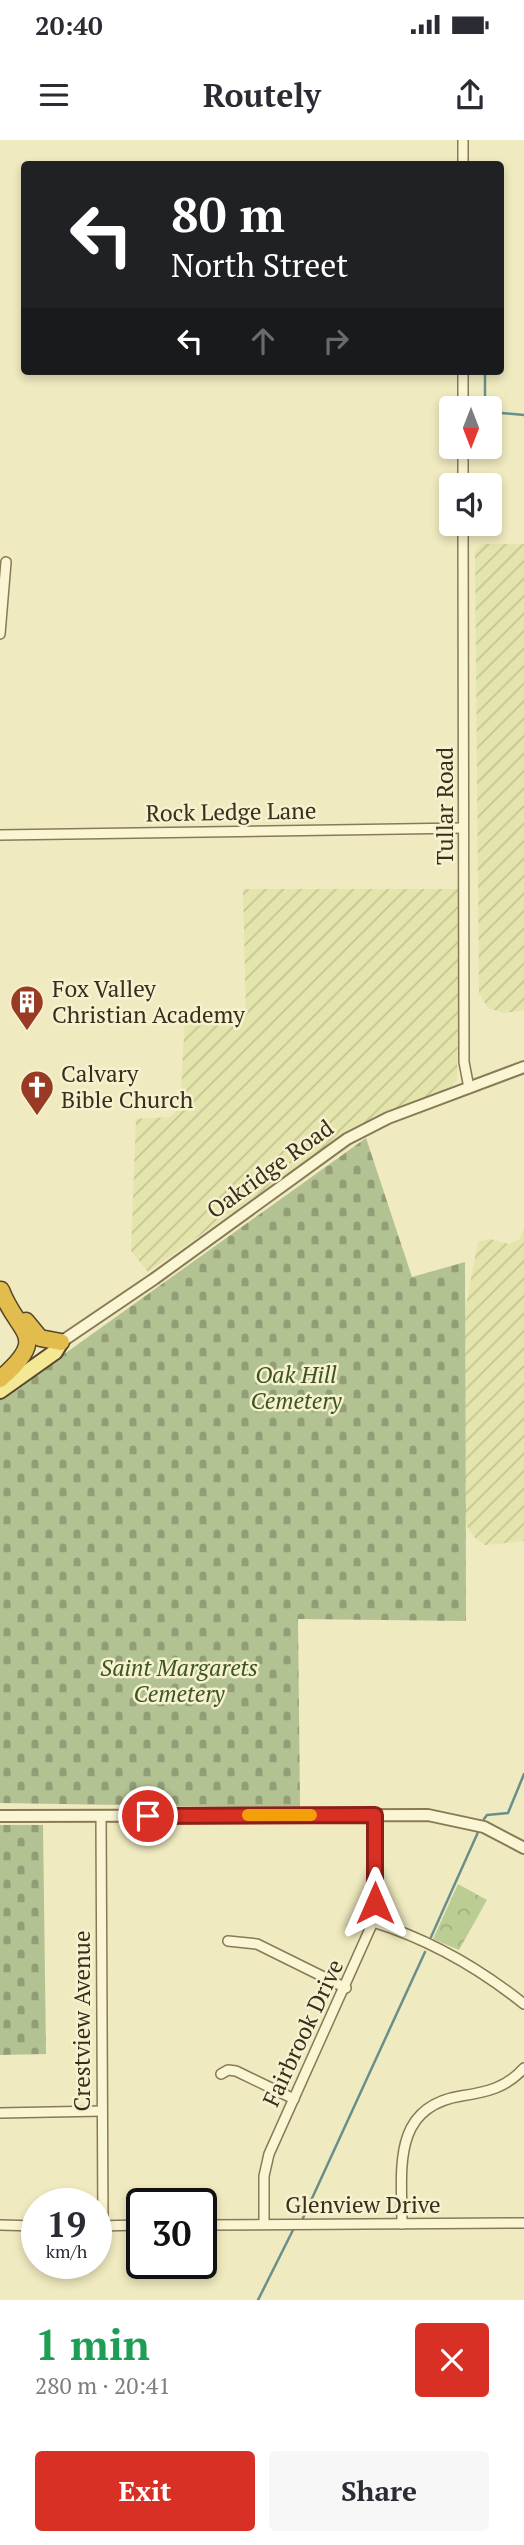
<!DOCTYPE html>
<meta charset="utf-8">
<style>
:root{--surface:#fff;--page:#f7f7f7;--text:#2b2b33;--muted:#7c7c81;--accent:#d93025}
body{margin:0;font-family:"PT Serif",serif;background:var(--page);color:var(--text);height:100vh;display:flex;flex-direction:column;font-size:26px;white-space:nowrap}
*{box-sizing:border-box;margin:0}
p{font-size:23px;color:var(--muted)}
.icon{flex:none;width:38px;height:38px;fill:none;stroke:currentColor;stroke-width:2;stroke-linecap:round;stroke-linejoin:round}
.map{position:relative;height:2160px;overflow:hidden}
.side{display:flex;flex-direction:column;background:var(--surface);flex:1}
.side>*{flex:none}
.guide{position:absolute;left:21px;top:21px;width:483px;height:214px;border-radius:7px;box-shadow:0 4px 10px #0003;background:#202124;color:#fff;overflow:hidden}
.needle{width:46px;rotate:180deg}
.controls{position:absolute;left:439px;top:256px;display:grid;gap:14px}
.controls a{display:grid;place-items:center;width:63px;height:63px;border-radius:7px;background:var(--surface);box-shadow:0 4px 10px #0003;font-size:35px}
.speed{position:absolute;left:21px;top:2048px;display:flex;gap:14px;font-size:35px;font-weight:700;text-align:center}
.speed>*{display:grid;place-content:center;width:91px;height:91px;border-radius:50%;background:var(--surface);box-shadow:0 4px 10px #0003;line-height:1}
.speed small{font-size:18px;font-weight:400}
.speed .limit{border:4px solid #111;border-radius:10px;background:#fff;color:#111}
.pin{position:absolute;display:grid;place-items:center;width:60px;height:60px;color:#fff;margin:-30px;border:4px solid #fff;border-radius:50%;box-shadow:0 2px 7px #0007}
.me{position:absolute;width:77px;margin:-38px;rotate:0deg;stroke-linejoin:round;filter:drop-shadow(0 0 5px #0008)}
.turn{display:flex;align-items:center;gap:24px;height:147px;padding:0 35px;font-size:32px}
.turn .icon{width:91px;height:91px;stroke-width:2.5}
.turn b{display:block;font-size:49px;line-height:60px}
.lanes{display:flex;align-items:center;height:66px;padding:0 35px;background:#0003;justify-content:center;gap:35px;direction:ltr}
.lanes .off{opacity:.35}
.round{display:grid;place-items:center;flex:none;width:74px;height:74px;border-radius:7px;background:var(--page)}
.head{display:flex;align-items:center;justify-content:space-between;height:119px;padding:0 35px}
h1{font-size:42px;font-weight:600;line-height:52px;color:#1e9e55}
.button{display:flex;gap:14px;margin-top:auto;padding:14px 35px}
.button a{flex:1;height:80px;border-radius:7px;background:var(--accent);color:#fff;font-size:28px;font-weight:600;line-height:80px;text-align:center}
.button a+a{background:var(--page);color:var(--text)}
.status{display:flex;justify-content:space-between;align-items:center;height:49px;padding:0 35px;background:var(--surface);direction:ltr}
.status svg{height:19px;fill:currentColor}
header{display:flex;justify-content:space-between;align-items:center;height:91px;padding:0 35px;background:var(--surface);font-size:32px;font-weight:600}
.map>svg:first-child{display:block}
.farmland{fill:url(#farmland-furrows)}
.cemetery{fill:url(#cemetery-stones)}
.park{fill:url(#park-crowns)}
.lines{fill:none;stroke-linecap:round;stroke-linejoin:round}
.stream{stroke:#698f8c;stroke-width:2.5}
.minor-casing{stroke:#887a57;stroke-width:12}
.tertiary-casing{stroke:#887a57;stroke-width:14}
.primary-casing{stroke:#56472c;stroke-width:18}
.motorway-casing{stroke:#56472c;stroke-width:19}
.minor{stroke:#faf5d3;stroke-width:9}
.tertiary{stroke:#faf5d3;stroke-width:10}
.primary{stroke:#f4e895;stroke-width:14}
.motorway{stroke:#e2bc4c;stroke-width:16}
.route-casing{stroke:#8d1f18;stroke-width:18}
.route{stroke:#d93025;stroke-width:12}
.slow{stroke:#f59e0b;stroke-width:12}
.labels{text-anchor:middle;stroke-width:5;stroke-linejoin:round;paint-order:stroke}
.street-label{font-size:23px;fill:#372e1c;stroke:#f6f2cf}
.poi-label{font-size:23px;fill:#372e1c;stroke:#f6f2cf;text-anchor:start}
.park-label{font-size:23px;font-style:italic;fill:#3e5422;stroke:#f6f2cf}
</style>
<div class="status"><b>20:40</b><svg viewBox="0 0 49 12"><path d="M0 12V9h3v3zM5 12V6h3v6zM10 12V3h3v9zM15 12V0h3v12zM26 1h20v11H26zM47 4h2v5h-2z"/></svg></div>
<header><svg class="icon" aria-label="menu" viewBox="0 0 24 24"><path d="M4 6h16M4 12h16M4 18h16"/></svg>Routely<svg class="icon" aria-label="share" viewBox="0 0 24 24"><path d="M12 15V3M7 8l5-5 5 5M5 13v7h14v-7"/></svg></header>
<div class="map">
<svg width="524" height="2160" viewBox="0 0 524 2160">
<defs>
<pattern id="farmland-furrows" width="10" height="10" patternUnits="userSpaceOnUse" patternTransform="scale(1.75)"><rect width="10" height="10" fill="#e4e5ac"/><path d="M-1 1l2-2M0 10L10 0M9 11l2-2" fill="none" stroke="#c4c593"/></pattern>
<pattern id="cemetery-stones" width="16" height="16" patternUnits="userSpaceOnUse" patternTransform="scale(1.75)"><rect width="16" height="16" fill="#b3c293"/><path d="M2 7V4a2 2 0 0 1 4 0v3zM10 15v-3a2 2 0 0 1 4 0v3z" fill="#929e77"/></pattern>
<pattern id="park-crowns" width="20" height="18" patternUnits="userSpaceOnUse" patternTransform="scale(1.75)"><rect width="20" height="18" fill="#bccd93"/><path d="M2 6a3 3 0 1 1 6 0M12 15a3 3 0 1 1 6 0" fill="none" stroke="#a2b07e"/></pattern>
</defs>
<rect width="100%" height="100%" fill="#efeabf"/>
<g class="farmland">
<path d="M 483,404 L 524,404 L 524,870 L 504,873 L 488,868 L 479,853 L 475,411 Z"/>
<path d="M 243,749 L 460,749 L 457,940 L 447,951 L 348,991 L 148,1132 L 131,1111 L 136,979 L 170,977 L 177,970 L 181,953 L 185,876 L 246,875 Z"/>
<path d="M 524,1088 L 524,1401 L 485,1405 L 474,1397 L 465,1383 L 465,1171 L 478,1102 L 490,1099 L 509,1104 L 520,1099 Z"/>
</g>
<g class="cemetery">
<path d="M 366,998 L 412,1137 L 465,1122 L 466,1481 L 298,1479 L 300,1668 L 0,1663 L 0,1260 Z"/>
<path d="M 0,1685 L 43,1685 L 46,1914 L 0,1915 Z"/>
</g>
<path class="park" d="M 458,1744 L 487,1760 L 459,1810 L 433,1799 Z"/>
<g class="lines">
<g class="stream">
<path d="M 485,231 L 485,268"/>
<path d="M 490,272 L 524,275"/>
<path d="M 484,1679 L 487,1675 L 508,1673 L 524,1634"/>
<path d="M 431,1797 L 479,1690"/>
<path d="M 303,2078 L 425,1812"/>
<path d="M 258,2160 L 293,2090"/>
</g>
<g class="minor-casing">
<g id="minor">
<path d="M 463,0 L 463,24"/>
<path d="M 463,268 L 463,231"/>
<path d="M 463,306 L 463,345"/>
<path d="M 463,383 L 464,922 L 469,948"/>
<path d="M 0,494 L 6,422"/>
<path d="M 0,695 L 463,688"/>
<path d="M 101,1676 L 103,2086"/>
<path d="M 373,1782 C 428,1799 479,1828 524,1864"/>
<path d="M 228,1801 L 257,1804 L 346,1848"/>
<path d="M 221,1934 L 228,1930 L 236,1931 L 294,1959"/>
<path d="M 0,1973 L 102,1971"/>
<path d="M 264,2084 L 264,2036 L 269,2014 L 373,1782 L 375,1675"/>
<path d="M 402,2084 C 402,2030 391,1967 461,1956 C 487,1952 506,1948 524,1928"/>
<path d="M 0,2085 L 37,2086"/>
<path d="M 201,2085 L 524,2083"/>
<path d="M 96,2086 L 142,2085"/>
</g>
</g>
<g class="tertiary-casing">
<g id="tertiary">
<path d="M 61,1202 L 154,1139 L 347,999 L 388,978 L 524,927"/>
<path d="M 0,1676 L 428,1675 L 484,1687 L 524,1708"/>
</g>
</g>
<g class="primary-casing">
<path id="primary" d="M 0,1251 L 55,1212 L 61,1202"/>
</g>
<g class="motorway-casing">
<g id="motorway">
<path d="M 26,1181 L 40,1198 L 61,1202"/>
<path d="M 0,1239 C 51,1195 18,1195 1,1150"/>
</g>
</g>
<use href="#minor" class="minor"/>
<use href="#tertiary" class="tertiary"/>
<use href="#primary" class="primary"/>
<use href="#motorway" class="motorway"/>
</g>
<g class="lines">
<g class="route-casing">
<path id="route" d="M 148,1676 L 375,1675 L 375,1763"/>
</g>
<use href="#route" class="route"/>
<path class="slow" d="M 248,1675 L 311,1675"/>
</g>
<defs>
<g id="building-pin" transform="scale(1.75)"><path d="M0 17L-7.5 6A9.5 9.5 0 1 1 7.5 6Z" fill="#993a25" stroke="#f6f2cf"/><path d="M-4-6H4V6H1V3H-1V6H-4ZM-2.5-4.3h1.7v1.8h-1.7ZM.8-4.3h1.7v1.8H.8ZM-2.5-1h1.7V.8h-1.7ZM.8-1h1.7V.8H.8Z" fill="#fff"/></g>
<g id="church-pin" transform="scale(1.75)"><path d="M0 17L-7.5 6A9.5 9.5 0 1 1 7.5 6Z" fill="#993a25" stroke="#f6f2cf"/><path d="M-1.2-6h2.4v3.5h3.3v2.4h-3.3V6h-2.4V-.1h-3.3v-2.4h3.3Z" fill="#fff"/></g>
</defs>
<g fill-rule="evenodd">
<use href="#building-pin" x="27" y="862"/>
<use href="#church-pin" x="37" y="947"/>
</g>
<g class="labels">
<g class="street-label">
<text transform="translate(445 666) rotate(-90)" y="8">Tullar Road</text>
<text transform="translate(231 672) rotate(-1)" y="8">Rock Ledge Lane</text>
<text transform="translate(270 1029) rotate(-36)" y="8">Oakridge Road</text>
<text transform="translate(82 1881) rotate(-90)" y="8">Crestview Avenue</text>
<text transform="translate(303 1893) rotate(-65)" y="8">Fairbrook Drive</text>
<text x="363" y="2073">Glenview Drive</text>
</g>
<g class="poi-label">
<text x="52" y="857">Fox Valley<tspan x="52" dy="26">Christian Academy</tspan></text>
<text x="61" y="942">Calvary<tspan x="61" dy="26">Bible Church</tspan></text>
</g>
<g class="park-label">
<text x="296" y="1243">Oak Hill<tspan x="296" dy="26">Cemetery</tspan></text>
<text x="179" y="1536">Saint Margarets<tspan x="179" dy="26">Cemetery</tspan></text>
</g>
</g>
</svg>
<div class="controls">
<a><svg class="needle" viewBox="-14 -14 28 28"><path d="M0-13l5 13h-10z" fill="#e53935"/><path d="M0 13l5-13h-10z" fill="#7c7c81"/></svg></a>
<a><svg class="icon" aria-label="sound" viewBox="0 0 24 24"><path d="M4 9h4l5-4v14l-5-4H4zM17 9q2 3 0 6"/></svg></a>
</div>
<div class="speed"><div>19<small>km/h</small></div><div class="limit">30</div></div>
<div class="pin" style="left:148px;top:1676px;background:#d93025"><svg class="icon" aria-label="arrive" viewBox="0 0 24 24"><path d="M6 21V4h12l-3 4 3 4H6"/></svg></div>
<svg class="me" style="left:375px;top:1763px" viewBox="-20 -20 40 40"><path d="M0-17L14 15 0 8-14 15z" fill="#d93025" stroke="#fff" stroke-width="4"/></svg>
<div class="guide">
<div class="turn"><svg class="icon" aria-label="left" viewBox="0 0 24 24"><path d="M17 20v-9H6M10 6l-5 5 5 5"/></svg><div><b>80 m</b>North Street</div></div>
<div class="lanes"><svg class="icon" aria-label="left" viewBox="0 0 24 24"><path d="M17 20v-9H6M10 6l-5 5 5 5"/></svg><svg class="icon off" aria-label="ahead" viewBox="0 0 24 24"><path d="M12 20V5M6 11l6-6 6 6"/></svg><svg class="icon off" aria-label="right" viewBox="0 0 24 24"><path d="M7 20v-9h11M14 6l5 5-5 5"/></svg></div>
</div>
</div>
<section class="side">
<div class="head"><div><h1>1 min</h1><p>280 m · 20:41</p></div><a class="round" style="background:#d93025;color:#fff"><svg class="icon" aria-label="close" viewBox="0 0 24 24"><path d="M6 6l12 12M18 6L6 18"/></svg></a></div>
<div class="button"><a>Exit</a><a>Share</a></div>
</section>
